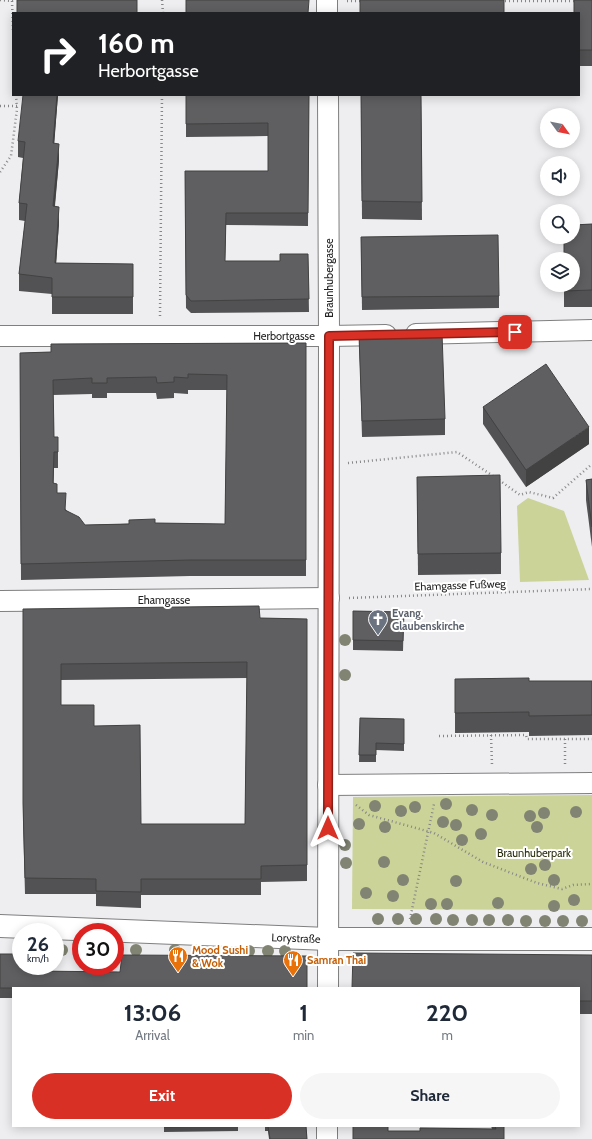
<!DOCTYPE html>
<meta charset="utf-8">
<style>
:root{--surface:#fff;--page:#f6f6f7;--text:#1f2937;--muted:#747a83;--accent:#d93025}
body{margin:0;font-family:Cabin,sans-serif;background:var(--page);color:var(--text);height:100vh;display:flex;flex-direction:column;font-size:15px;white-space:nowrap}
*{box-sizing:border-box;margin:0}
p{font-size:13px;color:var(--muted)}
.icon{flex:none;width:22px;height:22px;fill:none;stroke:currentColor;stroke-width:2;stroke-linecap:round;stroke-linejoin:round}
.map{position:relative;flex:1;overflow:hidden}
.side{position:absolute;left:12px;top:987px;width:568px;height:140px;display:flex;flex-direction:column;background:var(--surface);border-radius:0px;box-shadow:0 2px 10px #0003}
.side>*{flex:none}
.hud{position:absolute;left:12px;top:12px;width:568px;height:84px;border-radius:0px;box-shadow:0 2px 10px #0003;background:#202124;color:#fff;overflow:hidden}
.needle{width:26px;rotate:123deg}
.controls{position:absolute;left:540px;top:108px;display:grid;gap:8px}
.controls a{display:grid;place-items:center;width:40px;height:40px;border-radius:50%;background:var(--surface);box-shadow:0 2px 10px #0003;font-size:20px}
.speed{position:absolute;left:12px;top:923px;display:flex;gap:8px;font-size:20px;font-weight:700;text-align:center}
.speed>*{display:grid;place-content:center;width:52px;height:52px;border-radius:50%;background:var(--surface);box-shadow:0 2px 10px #0003;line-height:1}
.speed small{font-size:10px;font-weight:400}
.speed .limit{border:6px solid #d22;background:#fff;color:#111}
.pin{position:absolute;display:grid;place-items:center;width:34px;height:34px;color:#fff;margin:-17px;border-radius:8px;box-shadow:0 2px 6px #0006}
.me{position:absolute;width:44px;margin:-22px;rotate:0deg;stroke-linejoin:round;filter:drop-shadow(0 0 3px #0008)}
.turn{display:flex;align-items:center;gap:14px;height:84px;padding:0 20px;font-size:18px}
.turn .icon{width:52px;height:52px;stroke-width:2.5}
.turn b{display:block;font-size:28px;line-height:34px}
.eta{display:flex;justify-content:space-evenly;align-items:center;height:68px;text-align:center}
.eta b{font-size:24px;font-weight:700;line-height:28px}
.primary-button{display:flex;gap:8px;margin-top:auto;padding:8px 20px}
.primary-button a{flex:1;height:46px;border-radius:24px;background:var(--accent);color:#fff;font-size:16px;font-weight:700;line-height:46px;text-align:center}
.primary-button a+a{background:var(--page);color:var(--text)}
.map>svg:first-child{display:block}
.green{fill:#cbd398}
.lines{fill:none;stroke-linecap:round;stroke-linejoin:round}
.street-casing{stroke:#7f7f80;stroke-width:22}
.secondary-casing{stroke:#7f7f80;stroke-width:24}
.path{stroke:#868687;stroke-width:2.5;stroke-dasharray:1 3;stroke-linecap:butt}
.street{stroke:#fff;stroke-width:20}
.secondary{stroke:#fff;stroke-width:22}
.tree{fill:#828473}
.wall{fill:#525153;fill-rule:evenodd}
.shaded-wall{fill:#424243}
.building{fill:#5f5e60;stroke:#424243;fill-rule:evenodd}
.route-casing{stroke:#8d1f18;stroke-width:10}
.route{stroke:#d93025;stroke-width:7}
.labels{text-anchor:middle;stroke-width:4;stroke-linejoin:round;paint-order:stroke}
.street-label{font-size:11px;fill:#242425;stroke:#fff}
.worship-label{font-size:11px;font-weight:bold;fill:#5b616d;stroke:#fff;text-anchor:start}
.park-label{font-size:11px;fill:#2a2d0d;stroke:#fff}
.food-label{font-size:11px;font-weight:bold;fill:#c56008;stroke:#fff;text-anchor:start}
</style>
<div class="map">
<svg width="592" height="1139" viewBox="0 0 592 1139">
<rect width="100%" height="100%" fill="#eeeef0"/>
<g class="green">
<path d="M 528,498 L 564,511 L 589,580 L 520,582 L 517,506 Z"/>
<path d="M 592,795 L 592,910 L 352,909 L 353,797 Z"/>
</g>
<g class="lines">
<g class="street-casing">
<g id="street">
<path d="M 327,0 L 327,13"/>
<path d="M 416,334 L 592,330"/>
<path d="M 0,336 L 329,336 L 386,335"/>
<path d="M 0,601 L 329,598"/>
<path d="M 328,785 L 592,783"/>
<path d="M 328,988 L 329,336 L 328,95"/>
<path d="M 327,1139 L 327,1126"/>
</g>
</g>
<g class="secondary-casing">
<path id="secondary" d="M 0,926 L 328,939 L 592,939"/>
</g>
<g class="path">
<path d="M 0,0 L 12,1 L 13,30"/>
<path d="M 162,0 L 163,13"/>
<path d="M 347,1 L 362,1"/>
<path d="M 501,1 L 576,1"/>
<path d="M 0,106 L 17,106"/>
<path d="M 0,172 L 11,156 L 17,109 L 16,95"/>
<path d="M 160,316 L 162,95"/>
<path d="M 348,463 L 457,452 L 493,476"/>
<path d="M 499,480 L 520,495 L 529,492 L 553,498 L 592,464"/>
<path d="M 349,598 L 592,589"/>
<path d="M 491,735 L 492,765"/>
<path d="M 439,736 L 526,735 L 527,739 L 592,739"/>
<path d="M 565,739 L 565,764"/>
<path d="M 356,805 L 369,815 L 434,833 L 483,862 L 537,883 L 562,889 L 573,885 L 592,884"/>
<path d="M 410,919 L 434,804"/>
</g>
<use href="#street" class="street"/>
<use href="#secondary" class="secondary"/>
</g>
<g class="tree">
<circle cx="345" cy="640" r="6"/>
<circle cx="345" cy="675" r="6"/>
<circle cx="446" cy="804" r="6"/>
<circle cx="375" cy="806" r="6"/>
<circle cx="415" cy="807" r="6"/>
<circle cx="472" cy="810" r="6"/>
<circle cx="401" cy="811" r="6"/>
<circle cx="576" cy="812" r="6"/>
<circle cx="544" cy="813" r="6"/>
<circle cx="492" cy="815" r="6"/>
<circle cx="530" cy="816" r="6"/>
<circle cx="443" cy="822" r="6"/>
<circle cx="359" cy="824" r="6"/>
<circle cx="456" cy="825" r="6"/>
<circle cx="385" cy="827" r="6"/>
<circle cx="537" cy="827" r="6"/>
<circle cx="481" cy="834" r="6"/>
<circle cx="462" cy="840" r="6"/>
<circle cx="345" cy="845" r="6"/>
<circle cx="384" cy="862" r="6"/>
<circle cx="346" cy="863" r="6"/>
<circle cx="545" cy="865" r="6"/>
<circle cx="531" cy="869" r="6"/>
<circle cx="403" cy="880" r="6"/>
<circle cx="554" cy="880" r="6"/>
<circle cx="456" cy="881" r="6"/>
<circle cx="366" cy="893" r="6"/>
<circle cx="393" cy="896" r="6"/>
<circle cx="574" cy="900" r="6"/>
<circle cx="498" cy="903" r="6"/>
<circle cx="431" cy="904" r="6"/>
<circle cx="447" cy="904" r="6"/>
<circle cx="554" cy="906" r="6"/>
<circle cx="378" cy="919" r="6"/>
<circle cx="398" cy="919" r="6"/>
<circle cx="416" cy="919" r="6"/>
<circle cx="436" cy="919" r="6"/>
<circle cx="453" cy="920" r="6"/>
<circle cx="472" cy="920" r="6"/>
<circle cx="489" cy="920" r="6"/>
<circle cx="508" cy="920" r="6"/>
<circle cx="526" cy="921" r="6"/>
<circle cx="545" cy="921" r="6"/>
<circle cx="563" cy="921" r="6"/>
<circle cx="582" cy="921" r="6"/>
<circle cx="62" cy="950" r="6"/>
<circle cx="136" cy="950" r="6"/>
<circle cx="175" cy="950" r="6"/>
<circle cx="249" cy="951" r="6"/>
<circle cx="268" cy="951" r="6"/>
<circle cx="285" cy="951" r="6"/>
</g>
<g class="wall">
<path d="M 592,0 L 592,66 L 579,66 L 579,13 Z"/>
<path d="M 58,95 L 54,143 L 59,160 L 55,206 L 59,223 L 56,263 L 133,264 L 133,314 L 52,314 L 52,294 L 19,291 L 19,274 L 25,221 L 19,220 L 19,203 L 23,158 L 18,157 L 18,141 Z"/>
<path d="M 186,95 L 309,95 L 308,226 L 226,225 L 225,261 L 280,261 L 308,254 L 309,312 L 191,313 L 186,308 L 185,171 L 268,171 L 268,136 L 186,137 Z"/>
<path d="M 361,95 L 421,95 L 422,220 L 362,219 Z"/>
<path d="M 592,224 L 592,307 L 564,307 L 564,285 L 573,237 L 573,225 Z"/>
<path d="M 361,237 L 499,296 L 499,308 L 362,310 Z"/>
<path d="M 359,335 L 445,419 L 445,435 L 362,437 Z"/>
<path d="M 306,343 L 306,576 L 190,576 L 21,580 L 20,353 L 51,352 L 51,344 ZM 188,390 L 227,390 L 225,524 L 155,523 L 85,525 L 66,510 L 57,493 L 53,483 L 54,468 L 58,468 L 58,452 L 54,437 L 53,395 L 92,394 L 92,398 L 107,398 L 107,393 L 156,393 L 157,399 L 174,398 L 174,393 L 188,394 Z"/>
<path d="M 483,407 L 589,444 L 526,487 L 483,424 Z"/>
<path d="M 417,477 L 501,553 L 501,574 L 418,575 Z"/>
<path d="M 592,479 L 592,547 L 586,500 L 586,480 Z"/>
<path d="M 23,609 L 260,618 L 307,619 L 307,881 L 261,882 L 261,895 L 141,895 L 141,908 L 96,906 L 96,894 L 25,894 L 23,819 ZM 247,678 L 245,824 L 141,824 L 94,726 L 61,705 L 61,680 Z"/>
<path d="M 353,611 L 404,612 L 403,651 L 353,650 Z"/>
<path d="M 455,679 L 529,681 L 592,681 L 592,735 L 529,736 L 529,732 L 455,733 Z"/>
<path d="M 360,718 L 404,719 L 404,751 L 376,750 L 376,762 L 359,762 Z"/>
<path d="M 0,954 L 34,971 L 120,972 L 307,956 L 13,988 L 13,998 L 0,998 Z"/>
<path d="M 532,955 L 592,955 L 592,1014 L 579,1014 L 579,988 Z"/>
<path d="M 164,1126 L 238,1126 L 238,1131 L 164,1132 Z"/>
<path d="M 265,1126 L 306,1126 L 307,1139 L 269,1139 L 268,1131 L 265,1131 Z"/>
<path d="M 352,1126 L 388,1126 L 388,1131 L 420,1131 L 492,1129 L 491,1126 L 504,1126 L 504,1139 L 353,1139 L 353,1127 L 352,1127 Z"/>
</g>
<g class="shaded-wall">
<path d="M 57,95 L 58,95 L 53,160 L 53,143 Z"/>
<path d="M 59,144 L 59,160 L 53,223 L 53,206 Z"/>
<path d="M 59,207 L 59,223 L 55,280 L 55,263 Z"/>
<path d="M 589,427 L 589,444 L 526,487 L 526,470 Z"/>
<path d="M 54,452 L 54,468 L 53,499 L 53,483 Z"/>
</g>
<g class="building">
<rect x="17" y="0" width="120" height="13"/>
<path d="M 186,0 L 309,0 L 308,13 L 186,13 Z"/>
<rect x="360" y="0" width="144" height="13"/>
<path d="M 574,0 L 592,0 L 592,50 L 579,50 L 579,13 L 574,13 Z"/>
<path d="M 23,95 L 57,95 L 53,143 L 59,144 L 53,206 L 59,207 L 55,263 L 133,264 L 133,297 L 52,297 L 52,278 L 19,274 L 27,204 L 19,203 L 25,142 L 18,141 Z"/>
<path d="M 186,95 L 309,95 L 308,213 L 226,213 L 225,261 L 280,261 L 280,254 L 308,254 L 309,299 L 191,301 L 186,295 L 185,171 L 268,171 L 268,123 L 186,124 Z"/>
<path d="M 361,95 L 421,95 L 422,202 L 362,201 Z"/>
<path d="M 592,224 L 592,290 L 564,291 L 564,285 L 573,285 L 573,259 L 564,259 L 564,237 L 573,237 L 573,225 Z"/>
<path d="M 498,235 L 499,296 L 362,297 L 361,237 Z"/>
<path d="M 442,333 L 445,419 L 362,421 L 359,335 Z"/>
<path d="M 306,343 L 306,560 L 190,560 L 21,564 L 20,353 L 51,352 L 51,344 ZM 188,374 L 227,375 L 225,524 L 155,523 L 155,519 L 129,520 L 129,524 L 85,525 L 79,517 L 65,510 L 66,493 L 57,493 L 57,484 L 53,483 L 54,452 L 58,452 L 58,437 L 54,437 L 53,380 L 92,378 L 92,383 L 107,383 L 107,378 L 156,377 L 157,383 L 174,382 L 174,377 L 188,378 Z"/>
<path d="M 546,364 L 589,427 L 526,470 L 483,407 Z"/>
<path d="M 500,475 L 501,553 L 418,554 L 417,477 Z"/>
<path d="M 592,479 L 592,527 L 586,480 Z"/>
<path d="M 259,606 L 260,618 L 307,619 L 307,865 L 261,866 L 261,879 L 141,879 L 141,892 L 96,891 L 96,879 L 25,878 L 23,803 L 23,609 ZM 247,662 L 245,824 L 141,824 L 140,725 L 94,726 L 94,705 L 61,705 L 61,664 Z"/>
<path d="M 353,611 L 404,612 L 403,641 L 353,640 Z"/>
<path d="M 529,678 L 529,681 L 592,681 L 592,715 L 529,716 L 529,712 L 455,713 L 455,679 Z"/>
<path d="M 360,718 L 404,719 L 404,744 L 376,743 L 376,755 L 359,755 Z"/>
<path d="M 353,953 L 592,955 L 592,1001 L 579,1001 L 579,988 L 352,988 Z"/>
<path d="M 0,954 L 21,954 L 21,966 L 34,966 L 34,971 L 120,972 L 122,955 L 307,956 L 307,988 L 0,988 Z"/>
<path d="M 164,1126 L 217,1126 L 164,1127 Z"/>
<path d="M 268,1126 L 306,1126 L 307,1139 L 270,1139 Z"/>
<path d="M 353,1126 L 388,1126 L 388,1131 L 420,1131 L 420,1128 L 496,1129 L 495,1126 L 504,1126 L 504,1139 L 353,1139 Z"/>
</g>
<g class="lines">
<g class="route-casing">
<path id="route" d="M 328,828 L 329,336 L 515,332"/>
</g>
<use href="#route" class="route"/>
</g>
<defs>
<g id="church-pin" transform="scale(1)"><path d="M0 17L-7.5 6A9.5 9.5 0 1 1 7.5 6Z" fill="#6b7280" stroke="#fff"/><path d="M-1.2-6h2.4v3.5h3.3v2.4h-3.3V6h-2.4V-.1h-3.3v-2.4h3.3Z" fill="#fff"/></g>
<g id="restaurant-pin" transform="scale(1)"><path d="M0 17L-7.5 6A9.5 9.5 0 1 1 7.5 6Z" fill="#e8710a" stroke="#fff"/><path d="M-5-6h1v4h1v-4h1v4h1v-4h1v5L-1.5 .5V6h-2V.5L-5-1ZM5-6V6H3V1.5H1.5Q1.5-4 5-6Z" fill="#fff"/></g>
</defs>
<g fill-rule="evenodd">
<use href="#church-pin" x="378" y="619"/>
<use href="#restaurant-pin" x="178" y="956"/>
<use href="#restaurant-pin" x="293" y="960"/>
</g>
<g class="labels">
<g class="street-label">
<text transform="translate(329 278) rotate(-90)" y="4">Braunhubergasse</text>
<text x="284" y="340">Herbortgasse</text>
<text transform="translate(460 585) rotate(-2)" y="4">Ehamgasse Fußweg</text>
<text x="164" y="604">Ehamgasse</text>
<text transform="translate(296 938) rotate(2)" y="4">Lorystraße</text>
</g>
<g class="worship-label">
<text x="392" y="617">Evang.<tspan x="392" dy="13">Glaubenskirche</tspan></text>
</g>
<g class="park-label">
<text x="534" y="857">Braunhuberpark</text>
</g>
<g class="food-label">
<text x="192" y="954">Mood Sushi<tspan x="192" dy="13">&amp; Wok</tspan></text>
<text x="307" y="964">Samran Thai</text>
</g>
</g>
</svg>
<div class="controls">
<a><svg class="needle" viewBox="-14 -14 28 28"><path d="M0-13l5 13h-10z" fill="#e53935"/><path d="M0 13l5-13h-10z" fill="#747a83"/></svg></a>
<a><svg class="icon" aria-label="sound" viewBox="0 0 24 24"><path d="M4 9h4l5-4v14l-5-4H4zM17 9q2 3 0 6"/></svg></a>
<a><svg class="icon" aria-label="search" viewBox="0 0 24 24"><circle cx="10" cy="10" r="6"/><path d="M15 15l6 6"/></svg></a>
<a><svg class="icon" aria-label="layers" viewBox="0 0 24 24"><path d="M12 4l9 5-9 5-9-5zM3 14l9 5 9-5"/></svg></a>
</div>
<div class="speed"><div>26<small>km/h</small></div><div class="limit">30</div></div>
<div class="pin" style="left:515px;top:332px;background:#d93025"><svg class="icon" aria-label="arrive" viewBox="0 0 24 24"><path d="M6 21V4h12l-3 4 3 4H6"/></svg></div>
<svg class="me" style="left:328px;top:828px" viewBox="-20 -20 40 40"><path d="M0-17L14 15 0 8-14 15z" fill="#d93025" stroke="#fff" stroke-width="4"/></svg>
<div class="hud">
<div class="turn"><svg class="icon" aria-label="right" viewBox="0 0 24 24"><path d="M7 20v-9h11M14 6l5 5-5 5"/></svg><div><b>160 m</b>Herbortgasse</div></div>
</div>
<section class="side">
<div class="eta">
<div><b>13:06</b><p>Arrival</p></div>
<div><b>1</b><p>min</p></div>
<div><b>220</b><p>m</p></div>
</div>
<div class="primary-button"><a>Exit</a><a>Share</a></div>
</section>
</div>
